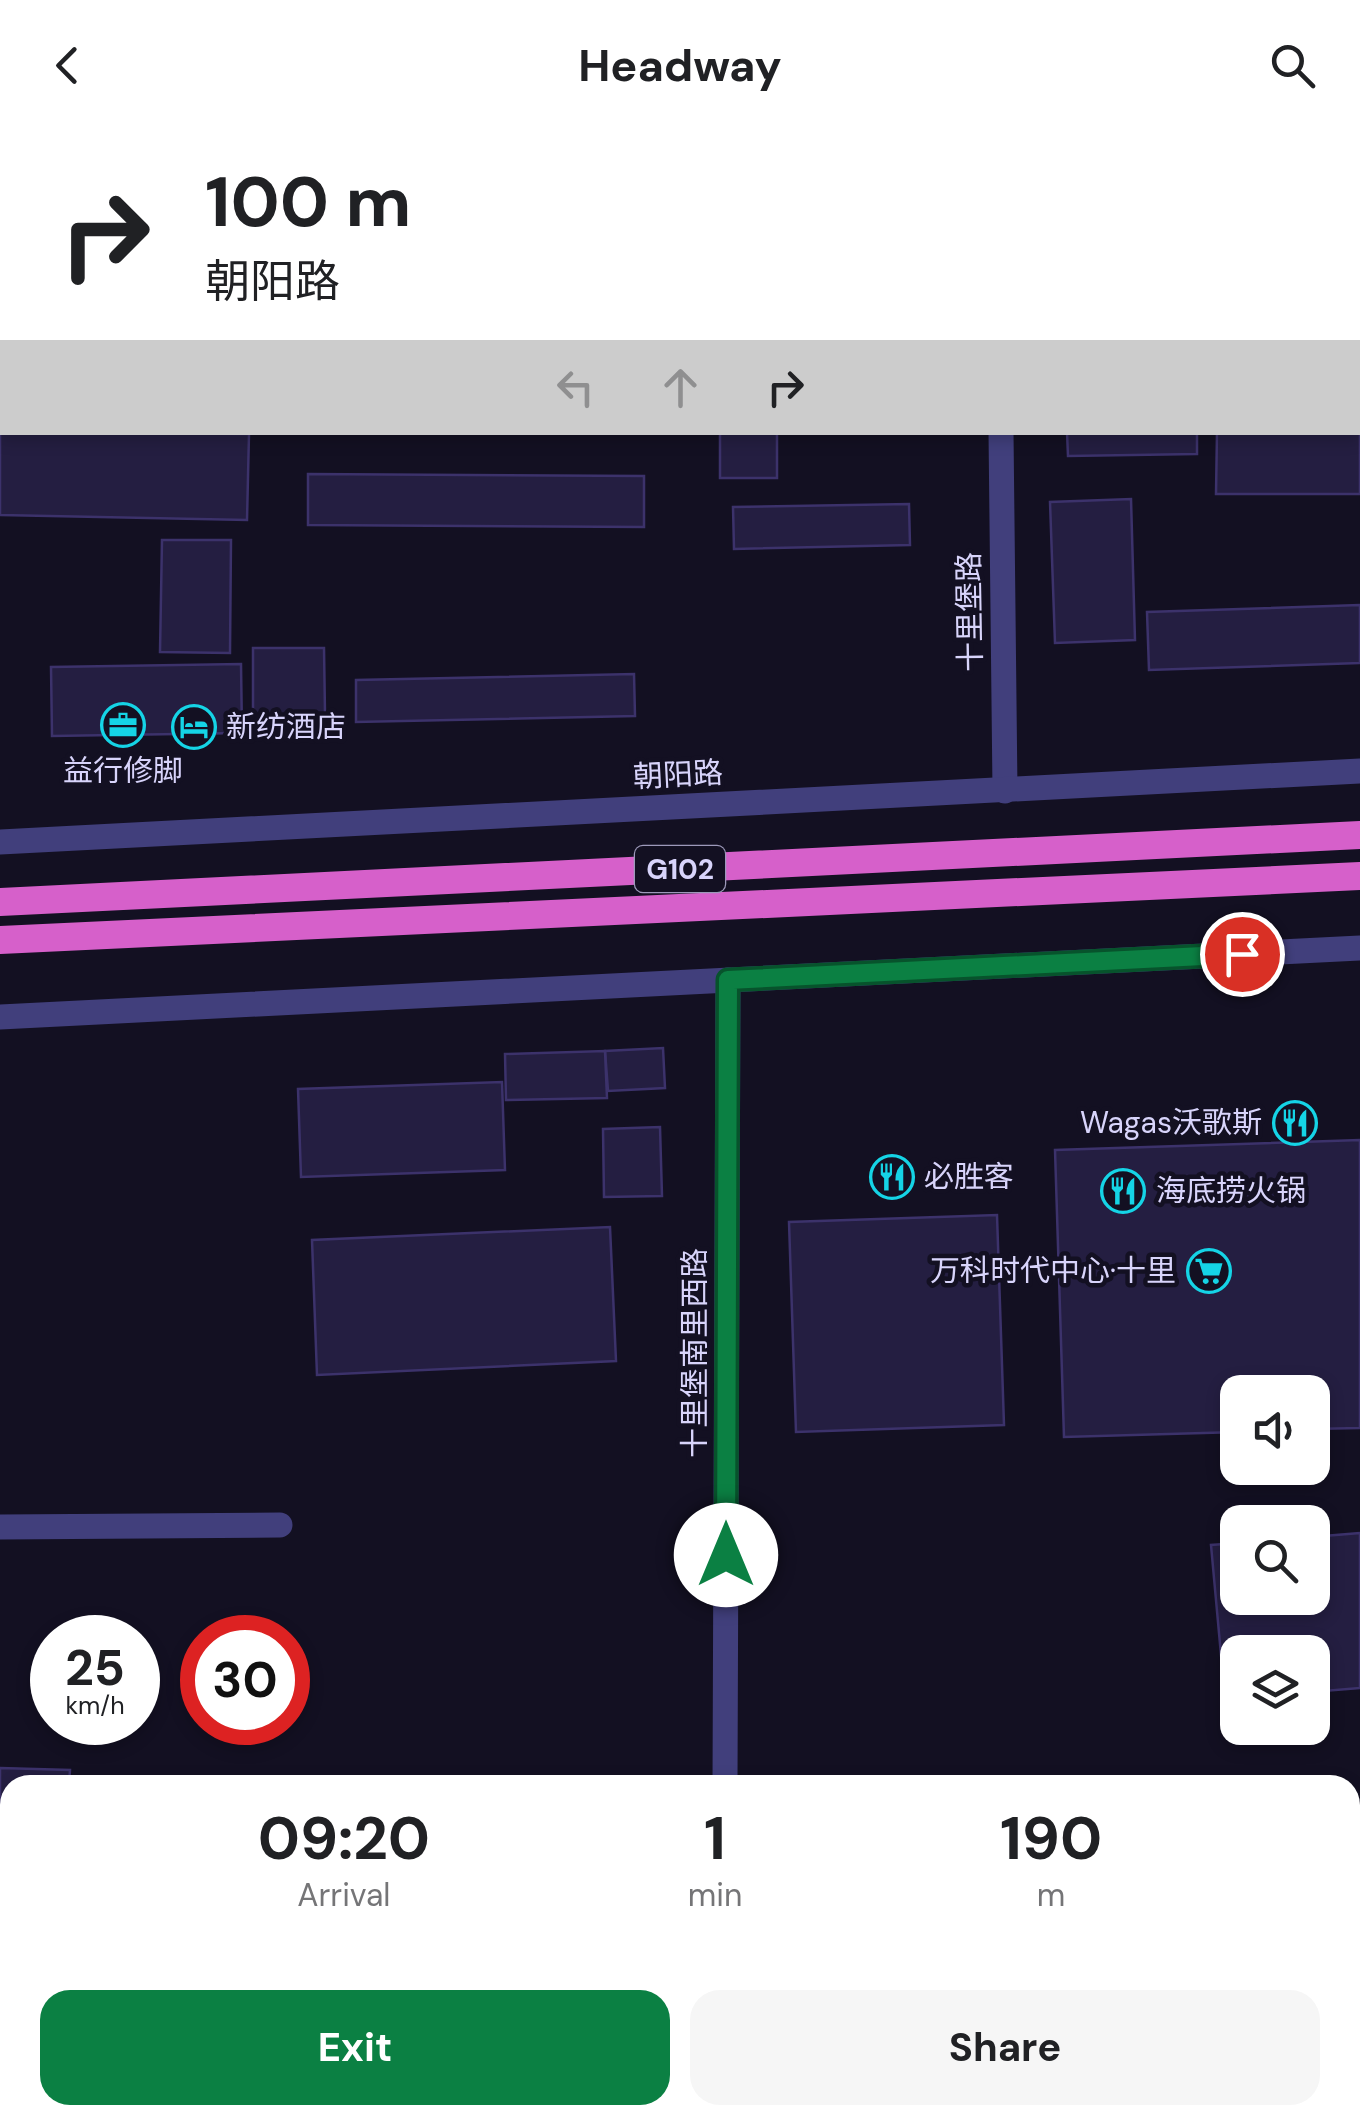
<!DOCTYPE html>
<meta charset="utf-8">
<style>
:root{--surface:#fff;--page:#f6f6f6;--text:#202124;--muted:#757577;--accent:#0b8043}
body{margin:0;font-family:"DM Sans","Noto Sans SC",sans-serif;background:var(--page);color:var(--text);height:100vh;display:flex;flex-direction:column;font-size:38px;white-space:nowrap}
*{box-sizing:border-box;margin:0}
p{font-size:32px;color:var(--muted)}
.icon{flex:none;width:55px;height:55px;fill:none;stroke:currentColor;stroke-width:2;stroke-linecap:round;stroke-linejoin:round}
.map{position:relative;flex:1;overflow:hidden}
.panel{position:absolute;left:0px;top:1645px;width:1360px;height:350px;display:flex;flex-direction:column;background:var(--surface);border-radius:30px 30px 0 0;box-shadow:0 5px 15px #0003}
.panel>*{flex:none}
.hud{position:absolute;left:0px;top:0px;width:1360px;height:305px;box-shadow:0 5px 15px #0003;background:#fff;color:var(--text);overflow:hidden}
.buttons{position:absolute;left:1220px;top:1245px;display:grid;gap:20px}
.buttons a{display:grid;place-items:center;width:110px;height:110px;border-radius:20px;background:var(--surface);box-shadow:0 5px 15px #0003;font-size:50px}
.speed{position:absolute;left:30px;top:1485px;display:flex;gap:20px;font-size:50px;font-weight:700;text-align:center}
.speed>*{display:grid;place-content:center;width:130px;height:130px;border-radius:50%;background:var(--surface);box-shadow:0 5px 15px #0003;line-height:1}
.speed small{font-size:25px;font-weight:400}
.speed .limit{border:15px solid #d22;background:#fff;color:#111}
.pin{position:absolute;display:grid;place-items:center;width:85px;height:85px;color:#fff;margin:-42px;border:5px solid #fff;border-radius:50%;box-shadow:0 2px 10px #0007}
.me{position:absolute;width:110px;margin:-55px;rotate:0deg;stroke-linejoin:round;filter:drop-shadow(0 0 8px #0008)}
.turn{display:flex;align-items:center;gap:35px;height:210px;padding:0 40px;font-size:45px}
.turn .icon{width:130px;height:130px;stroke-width:2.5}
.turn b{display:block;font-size:70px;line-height:85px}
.lanes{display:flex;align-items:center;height:95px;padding:0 40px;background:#0003;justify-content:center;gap:50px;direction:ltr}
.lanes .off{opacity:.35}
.eta{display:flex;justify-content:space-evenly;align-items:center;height:170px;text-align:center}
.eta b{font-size:60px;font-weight:700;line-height:70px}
.button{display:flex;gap:20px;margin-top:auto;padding:20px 40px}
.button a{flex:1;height:115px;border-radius:30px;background:var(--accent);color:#fff;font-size:40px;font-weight:700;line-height:115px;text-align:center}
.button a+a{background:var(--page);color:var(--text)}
header{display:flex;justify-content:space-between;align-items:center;height:130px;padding:0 40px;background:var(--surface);font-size:45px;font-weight:700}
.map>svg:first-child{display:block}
.building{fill:#241e41;stroke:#3c326b;stroke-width:2.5}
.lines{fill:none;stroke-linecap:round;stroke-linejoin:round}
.minor{stroke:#413f7c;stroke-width:25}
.tertiary{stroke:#413f7c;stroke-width:25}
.trunk{stroke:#d660ca;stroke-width:28}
.route-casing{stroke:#07532c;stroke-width:25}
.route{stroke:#0b8043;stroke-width:18}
.labels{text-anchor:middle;stroke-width:9;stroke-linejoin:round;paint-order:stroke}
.shield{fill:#131022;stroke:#9d99ba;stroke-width:2.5}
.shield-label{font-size:28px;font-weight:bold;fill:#d8d4fb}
.street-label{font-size:30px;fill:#d8d4fb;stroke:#131022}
.poi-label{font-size:30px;fill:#d8d4fb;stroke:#131022;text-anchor:start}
</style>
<header><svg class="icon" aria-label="back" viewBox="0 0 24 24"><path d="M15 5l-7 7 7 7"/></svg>Headway<svg class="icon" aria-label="search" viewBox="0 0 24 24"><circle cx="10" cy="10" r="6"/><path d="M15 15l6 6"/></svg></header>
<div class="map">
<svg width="1360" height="1995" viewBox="0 0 1360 1995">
<rect width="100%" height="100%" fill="#131022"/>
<g class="building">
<path d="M 8,0 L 216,0 L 216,2 Z"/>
<path d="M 1027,0 L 1102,0 L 1026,2 Z"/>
<path d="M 1223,0 L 1360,0 L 1360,32 L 1358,2 Z"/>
<rect x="1358" y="137" width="2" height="64"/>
<path d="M 0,299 L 2,302 L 249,304 L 247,390 L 0,385 Z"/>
<rect x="720" y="302" width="57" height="46"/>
<path d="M 1067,302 L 1197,302 L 1197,324 L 1068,326 Z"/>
<path d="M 1217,302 L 1360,303 L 1360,364 L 1216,364 Z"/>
<path d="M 308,344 L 644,346 L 644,397 L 308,395 Z"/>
<path d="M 1131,369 L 1135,510 L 1055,513 L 1050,372 Z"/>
<path d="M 909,374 L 910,415 L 734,419 L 733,377 Z"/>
<path d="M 162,410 L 231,410 L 230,523 L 160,522 Z"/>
<path d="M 1360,475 L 1360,533 L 1149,540 L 1147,482 Z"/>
<path d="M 253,518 L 324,518 L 325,584 L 253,585 Z"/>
<path d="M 241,534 L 242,603 L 52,606 L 51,537 Z"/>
<path d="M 634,544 L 635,586 L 356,592 L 356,550 Z"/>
<path d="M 663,918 L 665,958 L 608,961 L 605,921 Z"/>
<path d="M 605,921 L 607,968 L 506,970 L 505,924 Z"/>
<path d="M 502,952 L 505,1040 L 301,1047 L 298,959 Z"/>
<path d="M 660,997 L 662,1066 L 604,1067 L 603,999 Z"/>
<path d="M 1360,1010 L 1360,1298 L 1312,1299 L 1312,1262 L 1238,1262 L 1238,1302 L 1064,1307 L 1055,1020 Z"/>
<path d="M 997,1085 L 1004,1295 L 796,1302 L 789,1092 Z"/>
<path d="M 610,1097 L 616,1231 L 317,1245 L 312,1110 Z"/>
<path d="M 1360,1403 L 1360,1558 L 1312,1562 L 1312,1522 L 1238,1522 L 1238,1568 L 1225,1569 L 1211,1415 L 1238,1413 L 1238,1468 L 1312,1468 L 1312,1407 Z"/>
<path d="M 0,1638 L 70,1640 L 69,1655 L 10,1655 L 10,1810 L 0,1810 Z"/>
<path d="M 0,1895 L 10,1895 L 10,1985 L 65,1985 L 65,1995 L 0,1994 Z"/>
</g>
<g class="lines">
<g class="minor">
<path d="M 0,1397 L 280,1395"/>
<path d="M 725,1655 L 728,850"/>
<path d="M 724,1995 L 724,1985"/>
</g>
<g class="tertiary">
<path d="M 999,0 L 999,2"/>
<path d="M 1001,302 L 1005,661"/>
<path d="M 0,712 L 1360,641"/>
<path d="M 0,887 L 1360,818"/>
</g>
<g class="trunk">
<path d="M 0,772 L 1360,705"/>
<path d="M 0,810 L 1360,746"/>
</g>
</g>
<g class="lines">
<g class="route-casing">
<path id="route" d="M 726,1425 L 728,850 L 1242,824"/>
</g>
<use href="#route" class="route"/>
</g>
<defs>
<g id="office-ring" transform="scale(2.25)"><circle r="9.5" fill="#131022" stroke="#15d4e6" stroke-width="1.5"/><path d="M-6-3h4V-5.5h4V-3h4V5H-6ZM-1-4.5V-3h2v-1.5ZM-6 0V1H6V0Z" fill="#15d4e6"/></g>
<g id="hotel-ring" transform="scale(2.25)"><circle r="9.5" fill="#131022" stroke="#15d4e6" stroke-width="1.5"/><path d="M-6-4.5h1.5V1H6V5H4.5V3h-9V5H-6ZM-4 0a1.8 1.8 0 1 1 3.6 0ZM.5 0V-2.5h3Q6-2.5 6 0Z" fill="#15d4e6"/></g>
<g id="restaurant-ring" transform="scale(2.25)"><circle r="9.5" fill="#131022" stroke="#15d4e6" stroke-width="1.5"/><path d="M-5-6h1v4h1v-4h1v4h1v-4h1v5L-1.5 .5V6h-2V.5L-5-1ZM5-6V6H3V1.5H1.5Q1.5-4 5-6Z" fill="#15d4e6"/></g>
<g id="supermarket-ring" transform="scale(2.25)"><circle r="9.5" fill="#131022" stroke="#15d4e6" stroke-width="1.5"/><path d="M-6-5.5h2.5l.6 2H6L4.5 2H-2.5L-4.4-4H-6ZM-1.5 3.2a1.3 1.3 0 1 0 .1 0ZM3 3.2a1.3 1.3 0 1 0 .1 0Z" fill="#15d4e6"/></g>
</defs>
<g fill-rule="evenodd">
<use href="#office-ring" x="123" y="595"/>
<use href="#hotel-ring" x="194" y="597"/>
<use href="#restaurant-ring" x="1295" y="993"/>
<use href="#restaurant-ring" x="892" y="1047"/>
<use href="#restaurant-ring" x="1123" y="1061"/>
<use href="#supermarket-ring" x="1209" y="1141"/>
</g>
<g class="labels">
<rect class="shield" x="635" y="716" width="90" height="46" rx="8"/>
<g class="shield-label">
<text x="680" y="749">G102</text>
</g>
<g class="street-label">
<text transform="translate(970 482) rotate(-91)" y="10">十里堡路</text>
<text transform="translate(678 645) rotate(-3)" y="10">朝阳路</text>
<text transform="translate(695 1223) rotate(-90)" y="10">十里堡南里西路</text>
</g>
<g class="poi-label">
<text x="226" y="607">新纺酒店</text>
<text x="123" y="651" text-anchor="middle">益行修脚</text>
<text x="1262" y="1003" text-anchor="end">Wagas沃歌斯</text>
<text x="924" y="1057">必胜客</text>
<text x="1156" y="1071">海底捞火锅</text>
<text x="1176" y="1151" text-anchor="end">万科时代中心·十里</text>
</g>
</g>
</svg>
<div class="buttons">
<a><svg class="icon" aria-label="sound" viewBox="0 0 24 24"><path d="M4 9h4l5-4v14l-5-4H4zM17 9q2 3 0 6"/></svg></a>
<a><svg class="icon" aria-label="search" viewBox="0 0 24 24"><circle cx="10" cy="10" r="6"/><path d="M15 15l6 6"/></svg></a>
<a><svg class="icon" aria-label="layers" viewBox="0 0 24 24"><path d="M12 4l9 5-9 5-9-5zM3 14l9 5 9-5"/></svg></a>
</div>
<div class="speed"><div>25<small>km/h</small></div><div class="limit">30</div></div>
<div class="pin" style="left:1242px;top:824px;background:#d93025"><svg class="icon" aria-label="arrive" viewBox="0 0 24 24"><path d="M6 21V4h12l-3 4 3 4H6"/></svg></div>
<svg class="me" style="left:726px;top:1425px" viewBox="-20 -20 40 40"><circle r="19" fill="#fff"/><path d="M0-13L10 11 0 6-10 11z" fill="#0b8043"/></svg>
<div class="hud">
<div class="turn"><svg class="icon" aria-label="right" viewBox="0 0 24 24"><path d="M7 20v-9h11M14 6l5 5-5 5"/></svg><div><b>100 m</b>朝阳路</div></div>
<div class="lanes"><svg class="icon off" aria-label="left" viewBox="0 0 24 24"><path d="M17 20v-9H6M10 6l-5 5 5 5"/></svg><svg class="icon off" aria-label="ahead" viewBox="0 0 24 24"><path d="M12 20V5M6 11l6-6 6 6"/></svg><svg class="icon" aria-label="right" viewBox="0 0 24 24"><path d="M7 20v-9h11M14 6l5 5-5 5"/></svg></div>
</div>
<section class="panel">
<div class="eta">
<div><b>09:20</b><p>Arrival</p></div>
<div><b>1</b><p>min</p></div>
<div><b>190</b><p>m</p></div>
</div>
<div class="button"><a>Exit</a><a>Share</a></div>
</section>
</div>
